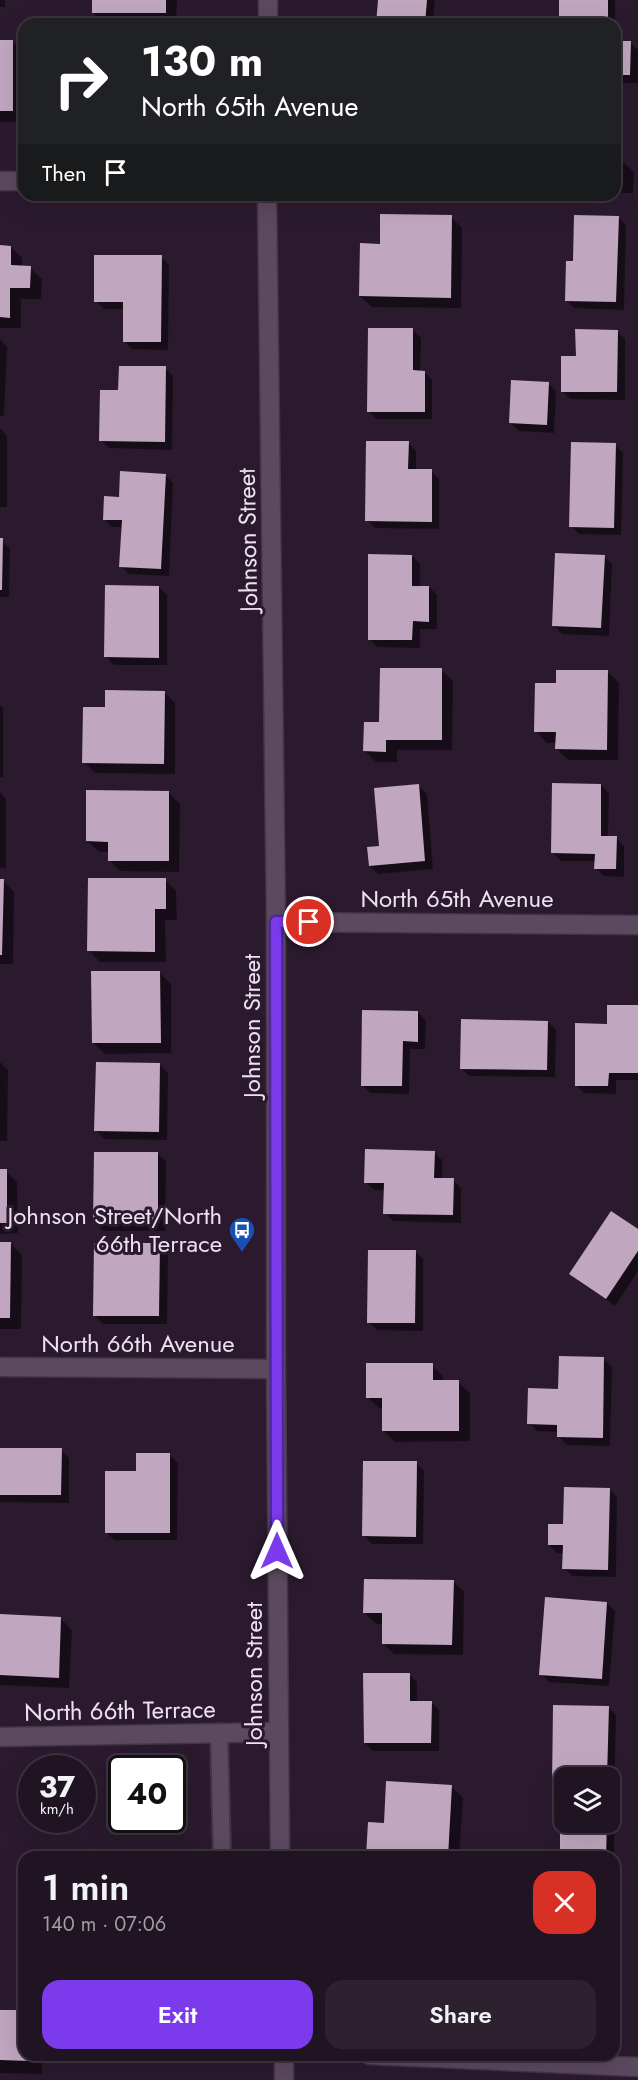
<!DOCTYPE html>
<meta charset="utf-8">
<style>
:root{--surface:#201422;--page:#2d212f;--text:#f1f3f6;--muted:#a29ea5;--line:#3d3340;--accent:#7c3aed}
body{margin:0;font-family:Jost,sans-serif;background:var(--page);color:var(--text);height:100vh;display:flex;flex-direction:column;font-size:22px;white-space:nowrap}
*{box-sizing:border-box;margin:0}
p{font-size:20px;color:var(--muted)}
.icon{flex:none;width:33px;height:33px;fill:none;stroke:currentColor;stroke-width:2;stroke-linecap:round;stroke-linejoin:round}
.map{position:relative;flex:1;overflow:hidden}
.side{position:absolute;left:18px;top:1851px;width:602px;height:210px;display:flex;flex-direction:column;background:var(--surface);border-radius:18px;box-shadow:0 6px 24px #0002,0 0 0 2px var(--line)}
.side>*{flex:none}
.hud{position:absolute;left:18px;top:18px;width:603px;height:183px;border-radius:18px;box-shadow:0 6px 24px #0002,0 0 0 2px var(--line);background:#202124;color:#fff;overflow:hidden}
.tools{position:absolute;left:554px;top:1767px;display:grid;gap:12px}
.tools a{display:grid;place-items:center;width:66px;height:66px;border-radius:12px;background:var(--surface);box-shadow:0 6px 24px #0002,0 0 0 2px var(--line);font-size:30px}
.speed{position:absolute;left:18px;top:1755px;display:flex;gap:12px;font-size:30px;font-weight:700;text-align:center}
.speed>*{display:grid;place-content:center;width:78px;height:78px;border-radius:50%;background:var(--surface);box-shadow:0 6px 24px #0002,0 0 0 2px var(--line);line-height:1}
.speed small{font-size:15px;font-weight:400}
.speed .limit{border:3px solid #111;border-radius:9px;background:#fff;color:#111}
.pin{position:absolute;display:grid;place-items:center;width:51px;height:51px;color:#fff;margin:-26px;border:3px solid #fff;border-radius:50%;box-shadow:0 2px 6px #0007}
.me{position:absolute;width:66px;margin:-33px;rotate:0deg;stroke-linejoin:round;filter:drop-shadow(0 0 4px #0008)}
.turn{display:flex;align-items:center;gap:21px;height:126px;padding:0 24px;font-size:27px}
.turn .icon{width:78px;height:78px;stroke-width:2.5}
.turn b{display:block;font-size:42px;line-height:51px}
.then{display:flex;align-items:center;height:57px;padding:0 24px;background:#0003;gap:12px;font-size:22px}
.round{display:grid;place-items:center;flex:none;width:63px;height:63px;border-radius:18px;background:var(--page)}
.summary{display:flex;align-items:center;justify-content:space-between;height:102px;padding:0 24px}
h1{font-size:36px;font-weight:600;line-height:45px}
.cta{display:flex;gap:12px;margin-top:auto;padding:12px 24px}
.cta a{flex:1;height:69px;border-radius:18px;background:var(--accent);color:#fff;font-size:24px;font-weight:600;line-height:69px;text-align:center}
.cta a+a{background:var(--page);color:var(--text)}
.map>svg:first-child{display:block}
.shadow{fill:#0007}
.building{fill:#c0a7bf}
.lines{fill:none;stroke-linecap:round;stroke-linejoin:round}
.lane-casing{stroke:#433546;stroke-width:20}
.street-casing{stroke:#433546;stroke-width:21}
.secondary-casing{stroke:#433546;stroke-width:21}
.lane{stroke:#5b495f;stroke-width:16}
.street{stroke:#5b495f;stroke-width:18}
.secondary{stroke:#5b495f;stroke-width:18}
.route-casing{stroke:#51269a;stroke-width:15}
.route{stroke:#7c3aed;stroke-width:10}
.labels{text-anchor:middle;stroke-width:6;stroke-linejoin:round;paint-order:stroke}
.street-label{font-size:24px;fill:#ede1ef;stroke:#2b1a2e}
.poi-label{font-size:24px;fill:#ede1ef;stroke:#2b1a2e;text-anchor:end}
</style>
<div class="map">
<svg width="638" height="2080" viewBox="0 0 638 2080">
<rect width="100%" height="100%" fill="#2b1a2e"/>
<g class="shadow">
<rect x="0" y="0" width="5" height="7"/>
<path d="M 93,0 L 177,0 L 176,24 L 104,24 L 93,13 Z"/>
<path d="M 379,0 L 435,0 L 433,24 L 378,24 Z"/>
<path d="M 561,0 L 615,0 L 615,36 L 615,24 L 560,24 Z"/>
<path d="M 0,41 L 12,41 L 24,53 L 23,122 L 0,122 Z"/>
<path d="M 615,42 L 630,43 L 638,50 L 638,83 L 615,83 Z"/>
<path d="M 615,111 L 619,115 L 618,161 L 622,161 L 634,172 L 633,193 L 615,193 Z"/>
<path d="M 451,217 L 462,228 L 461,308 L 372,307 L 360,296 L 381,245 Z"/>
<path d="M 618,217 L 626,225 L 624,310 L 574,308 L 566,300 L 574,263 Z"/>
<path d="M 0,247 L 11,247 L 22,258 L 22,267 L 30,268 L 42,279 L 41,299 L 21,299 L 21,328 L 0,328 Z"/>
<path d="M 161,257 L 169,265 L 168,350 L 132,349 L 124,341 L 125,309 L 104,309 L 96,301 Z"/>
<path d="M 413,330 L 421,338 L 420,372 L 424,372 L 432,380 L 432,419 L 376,419 L 368,411 Z"/>
<path d="M 617,331 L 625,339 L 625,400 L 570,399 L 562,391 L 577,358 Z"/>
<path d="M 0,339 L 7,347 L 4,416 L 0,416 Z"/>
<path d="M 165,368 L 173,376 L 172,450 L 109,448 L 101,440 L 120,392 Z"/>
<path d="M 548,383 L 556,391 L 554,433 L 519,431 L 511,423 Z"/>
<path d="M 0,428 L 7,436 L 7,507 L 0,507 Z"/>
<path d="M 408,443 L 416,451 L 416,471 L 431,471 L 439,479 L 439,529 L 375,528 L 367,520 Z"/>
<path d="M 615,445 L 623,453 L 621,535 L 579,534 L 571,526 Z"/>
<path d="M 165,475 L 173,483 L 169,576 L 129,574 L 121,566 L 123,527 L 112,527 L 104,519 L 120,498 Z"/>
<path d="M 0,540 L 10,548 L 9,597 L 0,597 Z"/>
<path d="M 412,556 L 420,564 L 420,587 L 429,587 L 437,595 L 437,629 L 420,629 L 420,648 L 377,647 L 369,639 Z"/>
<path d="M 604,556 L 612,564 L 609,636 L 562,634 L 554,626 Z"/>
<path d="M 159,587 L 167,595 L 167,665 L 114,665 L 106,657 Z"/>
<path d="M 441,670 L 453,681 L 452,750 L 397,750 L 397,762 L 376,762 L 365,751 Z"/>
<path d="M 607,671 L 619,683 L 618,760 L 568,760 L 557,749 L 557,743 L 547,743 L 536,731 L 557,684 Z"/>
<path d="M 164,692 L 175,703 L 175,774 L 95,773 L 84,762 L 107,709 Z"/>
<path d="M 0,705 L 3,708 L 3,777 L 0,777 Z"/>
<path d="M 601,785 L 609,793 L 608,837 L 616,838 L 624,846 L 624,877 L 604,876 L 596,868 L 596,861 L 561,861 L 553,853 Z"/>
<path d="M 419,786 L 427,794 L 433,869 L 378,874 L 370,866 Z"/>
<path d="M 0,792 L 6,799 L 6,868 L 0,868 Z"/>
<path d="M 169,793 L 180,804 L 179,872 L 120,871 L 109,860 L 109,852 L 99,852 L 87,841 Z"/>
<path d="M 0,880 L 3,880 L 14,892 L 13,964 L 0,964 Z"/>
<path d="M 165,880 L 176,891 L 177,920 L 165,920 L 166,962 L 100,962 L 89,951 Z"/>
<path d="M 160,973 L 171,984 L 171,1053 L 105,1054 L 93,1043 Z"/>
<path d="M 638,1007 L 638,1080 L 616,1080 L 616,1094 L 584,1093 L 576,1085 L 608,1025 Z"/>
<path d="M 418,1012 L 426,1021 L 425,1049 L 410,1049 L 409,1094 L 370,1093 L 362,1085 Z"/>
<path d="M 548,1022 L 556,1030 L 555,1077 L 469,1076 L 461,1068 Z"/>
<path d="M 0,1062 L 8,1070 L 7,1141 L 0,1141 Z"/>
<path d="M 160,1065 L 168,1073 L 167,1140 L 104,1139 L 96,1131 Z"/>
<path d="M 434,1152 L 442,1160 L 442,1179 L 453,1180 L 461,1188 L 461,1223 L 393,1221 L 385,1213 L 385,1190 L 374,1190 L 366,1182 Z"/>
<path d="M 158,1154 L 166,1161 L 165,1231 L 103,1231 L 95,1223 Z"/>
<path d="M 0,1170 L 6,1171 L 17,1182 L 18,1233 L 0,1234 Z"/>
<path d="M 638,1231 L 638,1271 L 615,1306 L 579,1281 L 571,1273 Z"/>
<path d="M 0,1244 L 11,1244 L 22,1255 L 21,1329 L 0,1329 Z"/>
<path d="M 160,1245 L 168,1253 L 167,1324 L 103,1324 L 95,1316 Z"/>
<path d="M 415,1251 L 423,1259 L 423,1331 L 377,1330 L 369,1322 Z"/>
<path d="M 604,1359 L 612,1367 L 610,1446 L 567,1445 L 559,1437 L 558,1432 L 537,1431 L 529,1423 L 560,1391 Z"/>
<path d="M 432,1365 L 443,1376 L 443,1382 L 458,1382 L 470,1393 L 470,1441 L 395,1442 L 383,1430 L 383,1408 L 379,1408 L 367,1397 Z"/>
<path d="M 0,1449 L 61,1450 L 69,1458 L 69,1503 L 0,1502 Z"/>
<path d="M 170,1455 L 178,1463 L 177,1540 L 114,1540 L 106,1532 L 138,1472 Z"/>
<path d="M 416,1463 L 424,1471 L 423,1544 L 372,1544 L 364,1536 Z"/>
<path d="M 609,1489 L 617,1497 L 616,1577 L 572,1576 L 564,1568 L 564,1553 L 557,1553 L 549,1545 L 564,1526 Z"/>
<path d="M 453,1581 L 464,1592 L 463,1655 L 394,1654 L 383,1643 L 383,1624 L 376,1624 L 365,1613 Z"/>
<path d="M 607,1603 L 615,1611 L 609,1686 L 549,1682 L 541,1674 Z"/>
<path d="M 0,1616 L 61,1619 L 72,1630 L 69,1688 L 0,1685 Z"/>
<path d="M 409,1674 L 417,1682 L 417,1702 L 431,1702 L 439,1710 L 439,1751 L 373,1751 L 365,1743 Z"/>
<path d="M 608,1707 L 616,1715 L 614,1796 L 609,1795 L 609,1778 L 564,1778 L 564,1795 L 561,1795 L 553,1787 Z"/>
<path d="M 451,1786 L 463,1798 L 459,1857 L 367,1857 L 385,1825 Z"/>
<path d="M 564,1812 L 564,1822 L 609,1822 L 609,1816 L 614,1821 L 614,1892 L 614,1857 L 561,1857 Z"/>
<path d="M 0,2011 L 24,2012 L 24,2055 L 42,2055 L 42,2074 L 0,2073 Z"/>
</g>
<g class="building">
<rect x="92" y="0" width="74" height="13"/>
<path d="M 378,0 L 427,0 L 425,24 L 376,24 Z"/>
<rect x="559" y="0" width="49" height="24"/>
<rect x="0" y="40" width="13" height="71"/>
<path d="M 615,41 L 631,41 L 630,75 L 615,75 Z"/>
<path d="M 615,160 L 623,160 L 622,182 L 615,182 Z"/>
<path d="M 380,214 L 452,215 L 451,298 L 359,296 L 360,243 L 380,244 Z"/>
<path d="M 574,215 L 619,216 L 616,302 L 565,301 L 566,261 L 573,261 Z"/>
<path d="M 0,245 L 11,246 L 11,265 L 31,266 L 30,288 L 10,288 L 10,318 L 0,317 Z"/>
<path d="M 94,255 L 162,255 L 161,342 L 123,342 L 123,302 L 94,302 Z"/>
<path d="M 368,328 L 413,328 L 413,370 L 425,371 L 425,412 L 367,412 Z"/>
<path d="M 575,329 L 618,330 L 617,392 L 561,392 L 561,356 L 576,356 Z"/>
<path d="M 119,366 L 166,366 L 165,442 L 99,441 L 100,390 L 118,390 Z"/>
<path d="M 511,380 L 549,382 L 547,425 L 509,423 Z"/>
<path d="M 366,441 L 409,441 L 408,469 L 432,469 L 432,522 L 365,521 Z"/>
<path d="M 571,442 L 616,443 L 614,528 L 569,527 Z"/>
<path d="M 120,471 L 166,474 L 161,569 L 119,567 L 122,520 L 103,520 L 104,496 L 119,497 Z"/>
<path d="M 0,538 L 3,538 L 2,590 L 0,590 Z"/>
<path d="M 555,553 L 605,555 L 601,628 L 552,626 Z"/>
<path d="M 368,554 L 412,555 L 412,586 L 429,586 L 429,622 L 413,621 L 412,640 L 368,640 Z"/>
<path d="M 105,585 L 159,586 L 159,658 L 104,657 Z"/>
<path d="M 380,668 L 442,668 L 442,740 L 386,740 L 386,752 L 363,751 L 364,722 L 379,722 Z"/>
<path d="M 556,670 L 608,670 L 607,750 L 555,749 L 556,732 L 534,732 L 535,683 L 556,683 Z"/>
<path d="M 105,690 L 165,691 L 164,764 L 82,763 L 83,707 L 105,707 Z"/>
<path d="M 552,783 L 601,784 L 601,836 L 617,836 L 616,869 L 594,869 L 595,854 L 551,853 Z"/>
<path d="M 419,784 L 425,861 L 369,866 L 367,847 L 379,846 L 374,788 Z"/>
<path d="M 86,790 L 169,791 L 169,861 L 108,861 L 108,842 L 86,841 Z"/>
<path d="M 88,878 L 166,878 L 166,909 L 155,909 L 155,952 L 87,951 Z"/>
<path d="M 0,879 L 4,879 L 2,955 L 0,955 Z"/>
<path d="M 91,971 L 160,971 L 161,1043 L 92,1043 Z"/>
<path d="M 607,1005 L 638,1005 L 638,1073 L 609,1073 L 608,1086 L 575,1086 L 575,1023 L 607,1024 Z"/>
<path d="M 362,1010 L 418,1011 L 418,1042 L 403,1041 L 402,1086 L 361,1086 Z"/>
<path d="M 461,1019 L 548,1021 L 547,1070 L 460,1069 Z"/>
<path d="M 96,1062 L 160,1063 L 159,1132 L 94,1131 Z"/>
<path d="M 365,1149 L 435,1151 L 434,1178 L 454,1178 L 453,1215 L 383,1214 L 384,1183 L 364,1183 Z"/>
<path d="M 94,1152 L 158,1152 L 158,1224 L 93,1223 Z"/>
<rect x="0" y="1169" width="7" height="54"/>
<path d="M 611,1211 L 638,1229 L 638,1251 L 606,1299 L 569,1274 Z"/>
<path d="M 0,1242 L 11,1242 L 10,1318 L 0,1318 Z"/>
<path d="M 94,1243 L 160,1243 L 159,1316 L 93,1316 Z"/>
<path d="M 368,1250 L 416,1250 L 415,1323 L 367,1323 Z"/>
<path d="M 559,1356 L 604,1357 L 603,1438 L 557,1437 L 557,1425 L 527,1424 L 528,1388 L 558,1389 Z"/>
<path d="M 366,1363 L 433,1363 L 433,1380 L 459,1380 L 459,1431 L 382,1431 L 382,1398 L 366,1398 Z"/>
<path d="M 0,1448 L 62,1448 L 61,1495 L 0,1495 Z"/>
<path d="M 136,1453 L 170,1453 L 170,1533 L 105,1533 L 105,1471 L 136,1471 Z"/>
<path d="M 363,1461 L 417,1461 L 416,1537 L 362,1536 Z"/>
<path d="M 564,1487 L 610,1488 L 608,1570 L 562,1569 L 563,1545 L 548,1545 L 548,1524 L 563,1524 Z"/>
<path d="M 364,1579 L 454,1580 L 452,1645 L 382,1644 L 382,1613 L 363,1613 Z"/>
<path d="M 545,1597 L 607,1602 L 602,1679 L 539,1675 Z"/>
<path d="M 0,1614 L 61,1617 L 59,1678 L 0,1675 Z"/>
<path d="M 363,1673 L 410,1673 L 410,1701 L 432,1701 L 431,1743 L 364,1743 Z"/>
<path d="M 553,1705 L 609,1706 L 607,1778 L 564,1778 L 564,1787 L 552,1787 Z"/>
<path d="M 386,1781 L 452,1785 L 448,1857 L 366,1857 L 368,1822 L 384,1823 Z"/>
<path d="M 560,1811 L 564,1811 L 564,1822 L 607,1822 L 606,1857 L 560,1857 Z"/>
<path d="M 0,2010 L 24,2010 L 24,2055 L 29,2055 L 29,2061 L 0,2060 Z"/>
</g>
<g class="lines">
<g class="lane-casing">
<path id="lane" d="M 219,1732 L 222,1857"/>
</g>
<g class="street-casing">
<g id="street">
<path d="M 0,181 L 24,181"/>
<path d="M 276,922 L 638,925"/>
<path d="M 0,1737 L 278,1732"/>
<path d="M 369,2055 L 638,2067"/>
</g>
</g>
<g class="secondary-casing">
<g id="secondary">
<path d="M 268,24 L 268,0"/>
<path d="M 267,195 L 276,922 L 276,1369 L 280,1857"/>
<path d="M 0,1367 L 276,1369"/>
<path d="M 284,2080 L 284,2055"/>
</g>
</g>
<use href="#lane" class="lane"/>
<use href="#street" class="street"/>
<use href="#secondary" class="secondary"/>
</g>
<g class="lines">
<g class="route-casing">
<path id="route" d="M 277,1551 L 276,922 L 309,922"/>
</g>
<use href="#route" class="route"/>
</g>
<defs>
<g id="bus-pin" transform="scale(1.35)"><path d="M0 17L-7.5 6A9.5 9.5 0 1 1 7.5 6Z" fill="#1a4fb4" stroke="#2b1a2e"/><path d="M-5-6H5V4H4V6H2V4H-2V6H-4V4H-5ZM-3.5-4V0h7V-4ZM-3.5 1.2v1.5H-2V1.2ZM2 1.2v1.5H3.5V1.2Z" fill="#fff"/></g>
</defs>
<g fill-rule="evenodd">
<use href="#bus-pin" x="242" y="1230"/>
</g>
<g class="labels">
<g class="street-label">
<text transform="translate(248 540) rotate(-91)" y="8">Johnson Street</text>
<text x="457" y="907">North 65th Avenue</text>
<text transform="translate(252 1026) rotate(-90)" y="8">Johnson Street</text>
<text x="138" y="1352">North 66th Avenue</text>
<text transform="translate(254 1674) rotate(-90)" y="8">Johnson Street</text>
<text transform="translate(120 1711) rotate(-1)" y="8">North 66th Terrace</text>
</g>
<g class="poi-label">
<text x="222" y="1224">Johnson Street/North<tspan x="222" dy="28">66th Terrace</tspan></text>
</g>
</g>
</svg>
<div class="tools">
<a><svg class="icon" aria-label="layers" viewBox="0 0 24 24"><path d="M12 4l9 5-9 5-9-5zM3 14l9 5 9-5"/></svg></a>
</div>
<div class="speed"><div>37<small>km/h</small></div><div class="limit">40</div></div>
<div class="pin" style="left:309px;top:922px;background:#d93025"><svg class="icon" aria-label="arrive" viewBox="0 0 24 24"><path d="M6 21V4h12l-3 4 3 4H6"/></svg></div>
<svg class="me" style="left:277px;top:1551px" viewBox="-20 -20 40 40"><path d="M0-17L14 15 0 8-14 15z" fill="#7c3aed" stroke="#fff" stroke-width="4"/></svg>
<div class="hud">
<div class="turn"><svg class="icon" aria-label="right" viewBox="0 0 24 24"><path d="M7 20v-9h11M14 6l5 5-5 5"/></svg><div><b>130 m</b>North 65th Avenue</div></div>
<div class="then">Then<svg class="icon" aria-label="arrive" viewBox="0 0 24 24"><path d="M6 21V4h12l-3 4 3 4H6"/></svg></div>
</div>
<section class="side">
<div class="summary"><div><h1>1 min</h1><p>140 m · 07:06</p></div><a class="round" style="background:#d93025;color:#fff"><svg class="icon" aria-label="close" viewBox="0 0 24 24"><path d="M6 6l12 12M18 6L6 18"/></svg></a></div>
<div class="cta"><a>Exit</a><a>Share</a></div>
</section>
</div>
